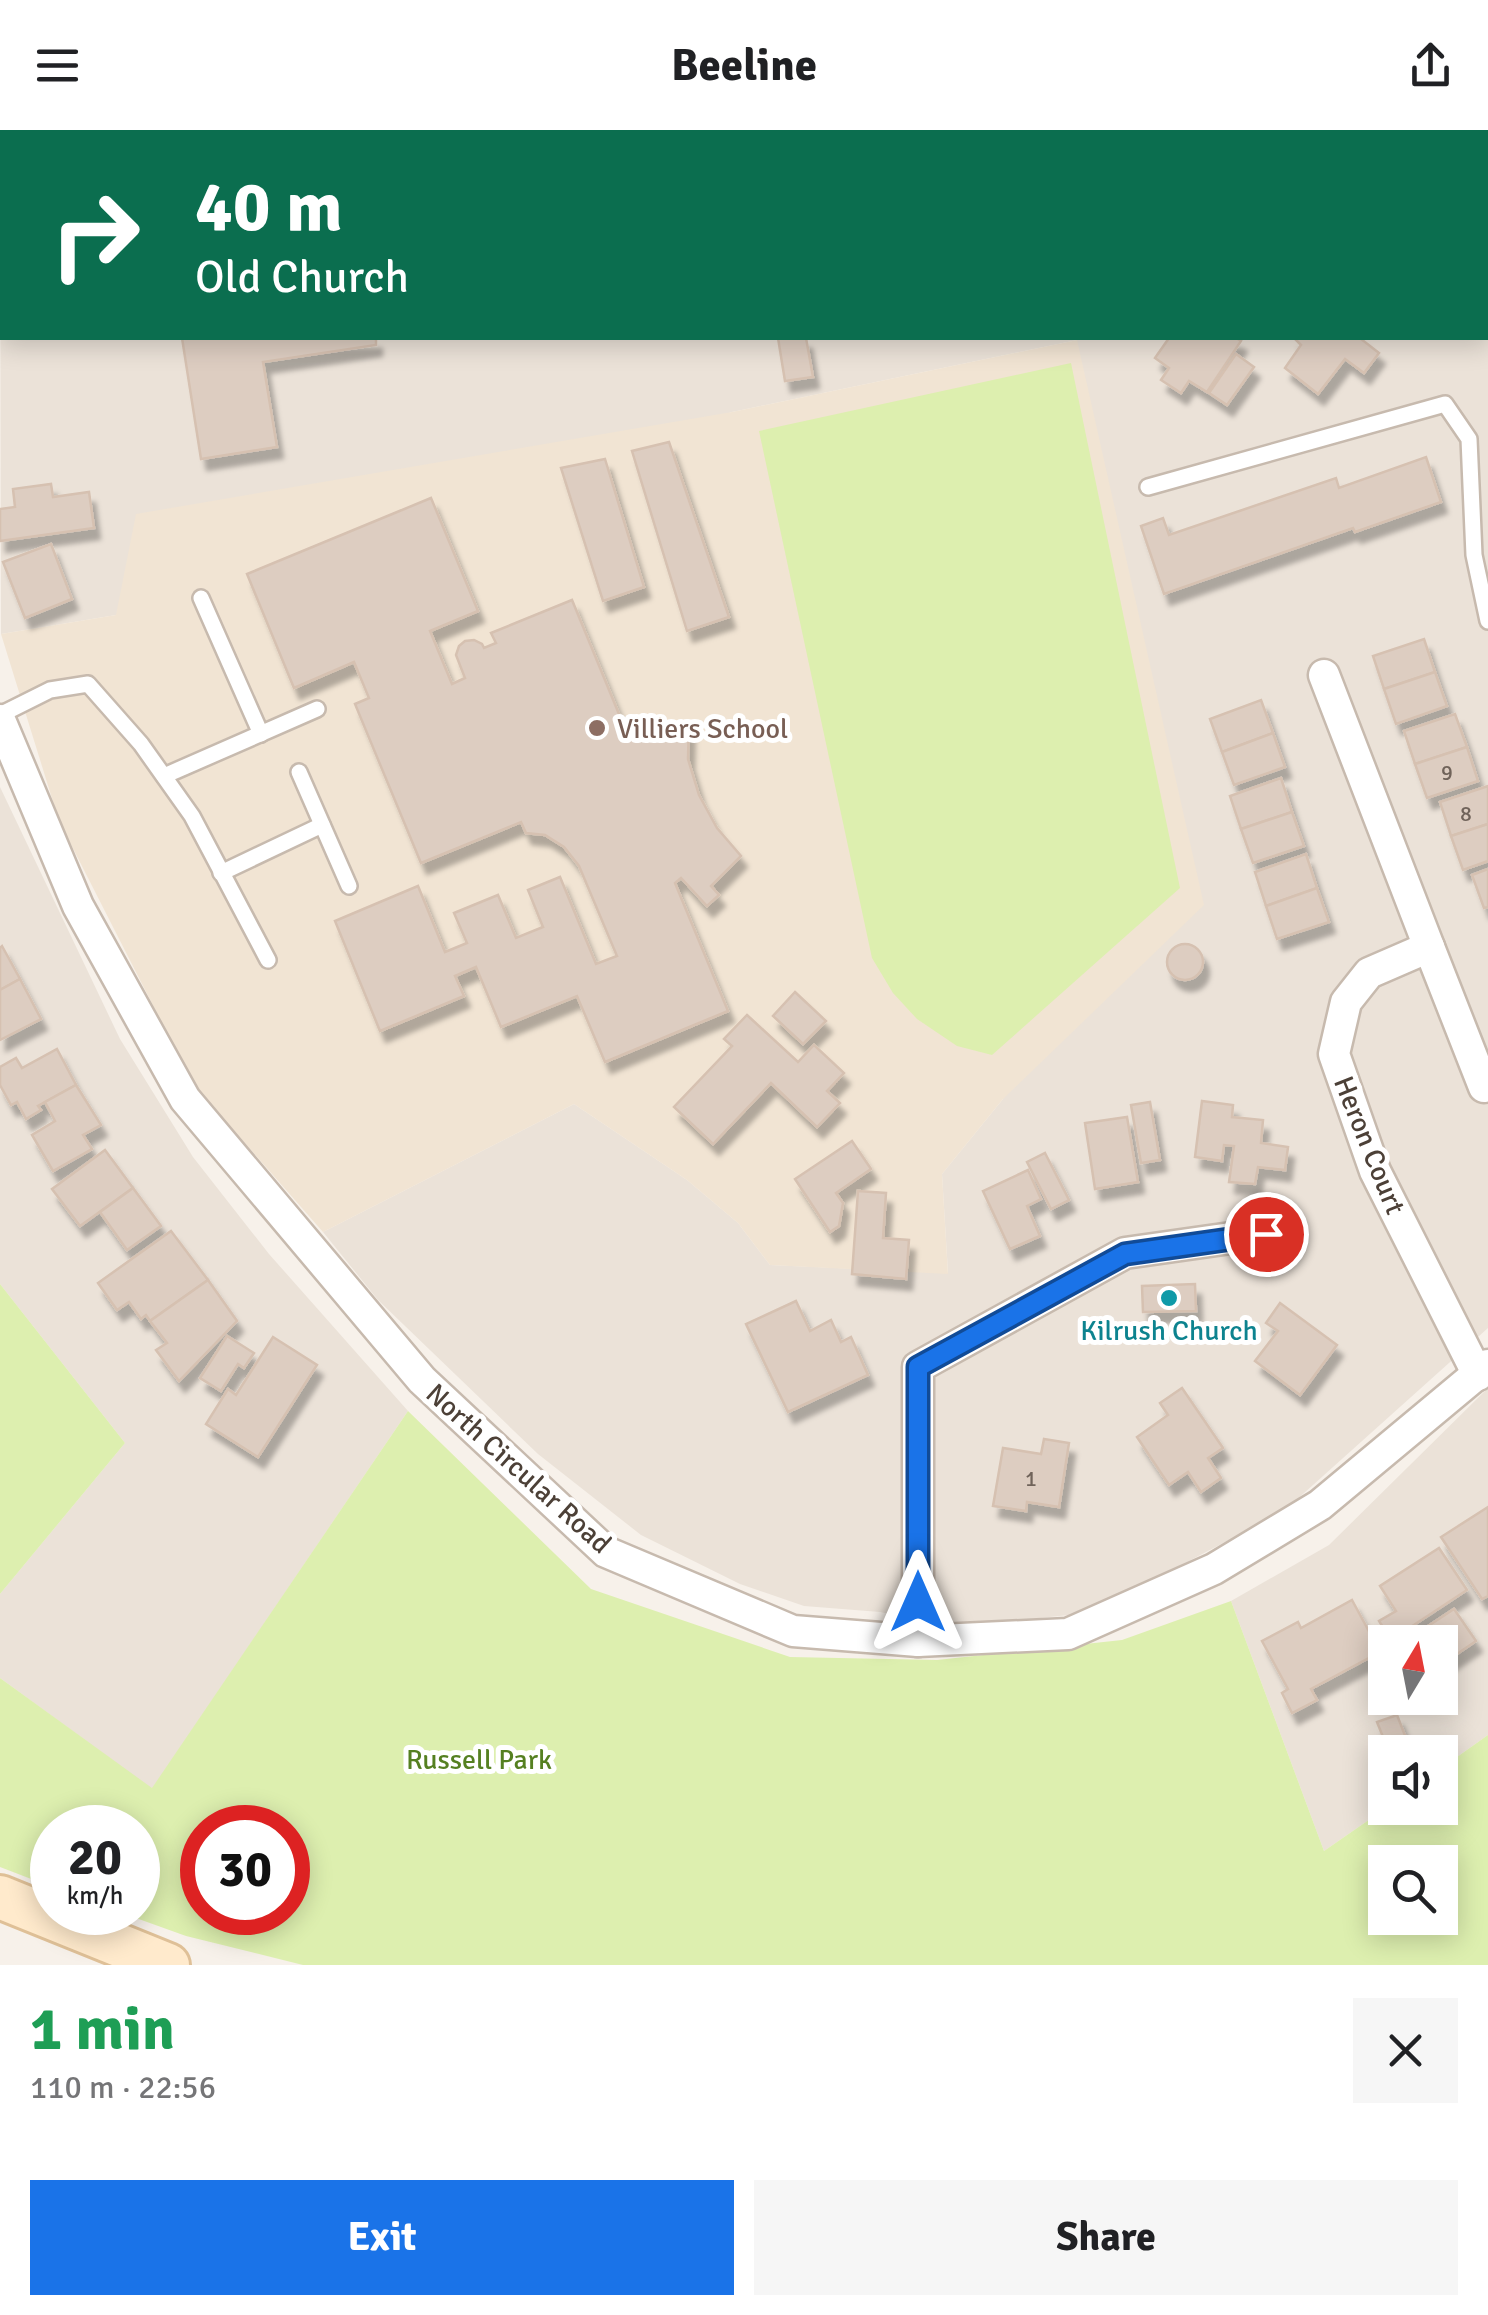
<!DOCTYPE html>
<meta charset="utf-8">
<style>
:root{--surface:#fff;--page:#f6f6f6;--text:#202124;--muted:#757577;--accent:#1a73e8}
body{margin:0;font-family:Signika,sans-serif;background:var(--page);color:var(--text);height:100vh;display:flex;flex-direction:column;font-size:38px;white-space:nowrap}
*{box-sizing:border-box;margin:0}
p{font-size:32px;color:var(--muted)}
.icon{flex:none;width:55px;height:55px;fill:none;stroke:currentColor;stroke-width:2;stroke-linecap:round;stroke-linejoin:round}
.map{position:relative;height:1835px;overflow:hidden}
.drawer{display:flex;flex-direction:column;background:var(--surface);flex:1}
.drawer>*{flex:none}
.top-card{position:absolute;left:0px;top:0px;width:1490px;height:210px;box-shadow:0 5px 25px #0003;background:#0b6e4f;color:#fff;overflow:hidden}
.needle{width:65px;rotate:10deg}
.tools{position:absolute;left:1368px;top:1495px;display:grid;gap:20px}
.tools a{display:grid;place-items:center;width:90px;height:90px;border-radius:0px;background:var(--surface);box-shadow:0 5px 25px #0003;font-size:50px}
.speed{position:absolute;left:30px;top:1675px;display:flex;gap:20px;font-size:50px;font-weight:700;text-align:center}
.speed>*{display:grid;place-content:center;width:130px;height:130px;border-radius:50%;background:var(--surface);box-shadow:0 5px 25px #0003;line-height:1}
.speed small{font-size:25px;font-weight:400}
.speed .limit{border:15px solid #d22;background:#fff;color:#111}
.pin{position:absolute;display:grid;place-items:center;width:85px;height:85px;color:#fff;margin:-42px;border:5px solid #fff;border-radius:50%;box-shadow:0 2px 10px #0007}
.me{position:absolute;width:110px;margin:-55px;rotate:0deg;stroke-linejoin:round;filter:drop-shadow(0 0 8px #0008)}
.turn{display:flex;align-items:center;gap:35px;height:210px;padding:0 30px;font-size:45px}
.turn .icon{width:130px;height:130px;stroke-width:2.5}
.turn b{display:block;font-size:70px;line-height:85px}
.round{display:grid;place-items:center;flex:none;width:105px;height:105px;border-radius:0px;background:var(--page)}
.summary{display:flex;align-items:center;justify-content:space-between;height:170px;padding:0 30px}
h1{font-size:60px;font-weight:800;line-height:75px;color:#1e9e55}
.button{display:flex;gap:20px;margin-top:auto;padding:20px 30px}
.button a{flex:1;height:115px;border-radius:0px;background:var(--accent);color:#fff;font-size:40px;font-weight:800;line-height:115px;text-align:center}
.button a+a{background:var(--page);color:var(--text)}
header{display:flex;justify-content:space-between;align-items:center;height:130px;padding:0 30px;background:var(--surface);font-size:45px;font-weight:800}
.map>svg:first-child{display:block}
.residential{fill:#ebe2d8;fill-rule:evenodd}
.education{fill:#f1e4d3}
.green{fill:#ddefaf;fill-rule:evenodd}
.building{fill:#ddcdc1;stroke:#d6c1b1;stroke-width:2.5;filter:url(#shadow)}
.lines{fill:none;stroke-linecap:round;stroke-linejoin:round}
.service-casing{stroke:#c7baae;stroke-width:20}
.minor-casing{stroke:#c7baae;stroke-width:35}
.secondary-casing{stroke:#dfc097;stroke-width:48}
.service{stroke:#fff;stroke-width:15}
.minor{stroke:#fff;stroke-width:30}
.secondary{stroke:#ffeacc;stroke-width:42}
.route-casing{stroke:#114b97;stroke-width:25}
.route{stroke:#1a73e8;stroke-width:18}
.education-dot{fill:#8d6e63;stroke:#fff;stroke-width:4}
.culture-dot{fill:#0f9aa8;stroke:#fff;stroke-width:4}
.labels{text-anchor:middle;stroke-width:10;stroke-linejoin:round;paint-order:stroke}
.number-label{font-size:22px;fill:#70635a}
.education-label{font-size:28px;fill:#785e54;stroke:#fff;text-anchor:start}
.street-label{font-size:28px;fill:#4c4037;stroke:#fff}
.culture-label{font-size:28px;fill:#0d838f;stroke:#fff}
.park-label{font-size:28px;fill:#558021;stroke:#fff}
</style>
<header><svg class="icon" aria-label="menu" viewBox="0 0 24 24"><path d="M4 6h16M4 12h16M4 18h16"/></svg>Beeline<svg class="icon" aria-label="share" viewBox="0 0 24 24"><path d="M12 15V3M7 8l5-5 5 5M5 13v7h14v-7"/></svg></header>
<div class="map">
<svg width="1488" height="1835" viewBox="0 0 1488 1835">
<defs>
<filter id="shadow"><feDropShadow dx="6" dy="11" stdDeviation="2.5" flood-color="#0004"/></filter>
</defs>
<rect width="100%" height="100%" fill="#f7f1ea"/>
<g class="residential">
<path d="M 0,0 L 1488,0 L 1488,1198 L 1284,1381 L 1128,1463 L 1069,1485 L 955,1497 L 880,1482 L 804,1476 L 740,1454 L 641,1405 L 538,1324 L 378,1170 L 323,1102 L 574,974 L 687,1050 L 738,1093 L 770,1135 L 948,1143 L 942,1044 L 1003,969 L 1077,210 L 732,282 L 116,485 L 1,504 ZM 2,2 L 1488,2 L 1488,208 L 2,208 Z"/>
<path d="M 0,657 L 120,909 L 193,1027 L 269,1124 L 408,1281 L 152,1659 L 0,1548 L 0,1464 L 125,1313 L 0,1154 Z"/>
<path d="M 1488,1258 L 1488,1605 L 1440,1639 L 1440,1622 L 1385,1622 L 1386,1678 L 1324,1721 L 1231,1471 L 1329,1415 ZM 1385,1512 L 1440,1512 L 1440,1568 L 1385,1568 Z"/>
</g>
<path class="education" d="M 1077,210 L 1204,775 L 1003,969 L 942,1044 L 948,1144 L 770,1135 L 738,1093 L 687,1050 L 574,974 L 323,1102 L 193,954 L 59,691 L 1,504 L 116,485 L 136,384 L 732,282 Z"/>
<g class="green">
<path d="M 1071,233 L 1180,758 L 992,925 L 957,916 L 917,889 L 893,863 L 872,828 L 759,301 Z"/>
<path d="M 0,1154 L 125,1313 L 0,1464 Z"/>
<path d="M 408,1281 L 591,1459 L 790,1527 L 937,1530 L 1122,1510 L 1231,1471 L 1324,1721 L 1386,1678 L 1440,1678 L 1440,1639 L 1488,1605 L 1488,1835 L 303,1835 L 186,1806 L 122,1783 L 138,1782 L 138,1698 L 52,1698 L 52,1757 L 0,1737 L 0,1548 L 152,1658 ZM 202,1698 L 288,1698 L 288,1782 L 202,1782 ZM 1385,1732 L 1440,1732 L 1440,1788 L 1385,1788 Z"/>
</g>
<g class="building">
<path d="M 512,0 L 592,0 L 591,2 L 569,1 L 569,2 L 511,2 Z"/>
<rect x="1298" y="0" width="62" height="2"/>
<path d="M 182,208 L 376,208 L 376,215 L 263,232 L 277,317 L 201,329 Z"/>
<path d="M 778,208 L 806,208 L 813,247 L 785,251 Z"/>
<path d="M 1169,208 L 1236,208 L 1241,211 L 1207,262 L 1189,251 L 1181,263 L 1161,250 L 1169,238 L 1155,228 Z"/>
<path d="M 1294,208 L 1362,208 L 1361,209 L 1379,223 L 1364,243 L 1345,229 L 1318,264 L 1285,238 L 1301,215 Z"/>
<path d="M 1236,224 L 1254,237 L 1227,275 L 1209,263 Z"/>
<path d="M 669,312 L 729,487 L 687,501 L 632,321 Z"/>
<path d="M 1426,327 L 1441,372 L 1355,402 L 1353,398 L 1164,464 L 1141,396 L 1163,388 L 1169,405 L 1336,348 L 1339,358 Z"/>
<path d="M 605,329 L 644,457 L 603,471 L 561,338 Z"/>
<path d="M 51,354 L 53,367 L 89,362 L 94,398 L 0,411 L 0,379 L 15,377 L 13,359 Z"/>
<path d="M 431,368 L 478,481 L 430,501 L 452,554 L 465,548 L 456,525 L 459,516 L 465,511 L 474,510 L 482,514 L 484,518 L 496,513 L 491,503 L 572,470 L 628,606 L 633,605 L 633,592 L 689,593 L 688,629 L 699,665 L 717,698 L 741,726 L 711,756 L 719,765 L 707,776 L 681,748 L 675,753 L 728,881 L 605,932 L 577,866 L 501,897 L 476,837 L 455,846 L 464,866 L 380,901 L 335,791 L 418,756 L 445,822 L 467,813 L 454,783 L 498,765 L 516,808 L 543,797 L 528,760 L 560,747 L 596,834 L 617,826 L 579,736 L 564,717 L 545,705 L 526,703 L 521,692 L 421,733 L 355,574 L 369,568 L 354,532 L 294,558 L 247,444 Z"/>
<path d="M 51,414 L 72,469 L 25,488 L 3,432 Z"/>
<path d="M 1424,509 L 1435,542 L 1384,559 L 1373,526 Z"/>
<path d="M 1435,542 L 1447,576 L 1396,594 L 1384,559 Z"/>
<path d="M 1261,570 L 1273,603 L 1222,622 L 1210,589 Z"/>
<path d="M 1455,584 L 1467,617 L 1415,634 L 1404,601 Z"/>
<path d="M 1273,603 L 1285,637 L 1234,655 L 1222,622 Z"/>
<path d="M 1467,617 L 1478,651 L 1427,668 L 1415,634 Z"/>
<path d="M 1281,648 L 1292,682 L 1241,699 L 1230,666 Z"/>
<path d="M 1488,656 L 1488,694 L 1451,706 L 1440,672 Z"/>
<path d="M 1292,682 L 1304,716 L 1253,733 L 1241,699 Z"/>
<path d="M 1488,694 L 1488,731 L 1463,740 L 1451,706 Z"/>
<path d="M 1306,724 L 1317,758 L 1266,776 L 1255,742 Z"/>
<path d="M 1488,739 L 1488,777 L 1484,778 L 1472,745 Z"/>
<path d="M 1317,758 L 1329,792 L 1277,809 L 1266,776 Z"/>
<circle cx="1185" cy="832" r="18"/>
<path d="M 2,816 L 20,849 L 0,860 L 0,818 Z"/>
<path d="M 20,849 L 41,889 L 0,910 L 0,860 Z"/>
<path d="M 795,862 L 826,891 L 803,914 L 773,886 Z"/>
<path d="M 747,885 L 798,932 L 814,915 L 844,943 L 827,961 L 840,973 L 817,997 L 771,953 L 713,1014 L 674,977 L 732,916 L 724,909 Z"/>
<path d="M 57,919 L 76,955 L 38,976 L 41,980 L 26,989 L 17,972 L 11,975 L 0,955 L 0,937 L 16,928 L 22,938 Z"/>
<path d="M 76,955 L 101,995 L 83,1005 L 92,1019 L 53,1041 L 32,1005 L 55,991 L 45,972 Z"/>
<path d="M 1202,971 L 1233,975 L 1232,987 L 1263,990 L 1261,1013 L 1288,1017 L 1285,1040 L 1258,1037 L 1255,1054 L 1229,1052 L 1234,1016 L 1224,1015 L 1222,1031 L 1195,1027 Z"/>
<path d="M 1150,972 L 1160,1030 L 1141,1033 L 1131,975 Z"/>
<path d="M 1127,987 L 1138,1052 L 1095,1059 L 1085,993 Z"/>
<path d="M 852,1011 L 871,1039 L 836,1063 L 843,1073 L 839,1096 L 830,1102 L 795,1049 Z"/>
<path d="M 105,1020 L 133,1058 L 80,1096 L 52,1059 Z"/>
<path d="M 1045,1023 L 1069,1070 L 1051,1079 L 1027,1032 Z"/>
<path d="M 1028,1040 L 1041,1069 L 1027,1076 L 1040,1106 L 1010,1119 L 983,1061 Z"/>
<path d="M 133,1058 L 161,1096 L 127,1120 L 100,1082 Z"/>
<path d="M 858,1061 L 886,1063 L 883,1108 L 909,1110 L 906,1149 L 852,1144 Z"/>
<path d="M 171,1101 L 208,1150 L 150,1191 L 146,1185 L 141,1189 L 129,1172 L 117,1180 L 98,1153 Z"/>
<path d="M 208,1150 L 237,1191 L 179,1251 L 156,1220 L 167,1213 L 150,1191 Z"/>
<path d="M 1195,1154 L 1196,1181 L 1143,1182 L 1142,1156 Z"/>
<path d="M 796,1171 L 810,1201 L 831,1190 L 841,1212 L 851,1207 L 868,1245 L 788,1282 L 746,1194 Z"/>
<path d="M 1280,1173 L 1337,1215 L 1300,1265 L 1255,1231 L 1278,1201 L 1266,1193 Z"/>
<path d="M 227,1206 L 254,1223 L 244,1238 L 238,1234 L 221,1261 L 200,1248 Z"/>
<path d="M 273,1207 L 317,1235 L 258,1327 L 206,1294 L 228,1259 L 236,1265 Z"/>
<path d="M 1182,1258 L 1223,1318 L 1208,1328 L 1221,1348 L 1201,1362 L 1188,1342 L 1169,1355 L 1137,1307 L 1168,1285 L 1160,1273 Z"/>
<path d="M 1044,1309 L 1069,1313 L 1059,1377 L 1027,1372 L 1026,1381 L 993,1376 L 1003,1318 L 1041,1324 Z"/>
<path d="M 1488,1377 L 1488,1466 L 1482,1469 L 1441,1407 Z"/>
<path d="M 1439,1418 L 1467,1460 L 1391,1510 L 1379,1491 L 1396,1481 L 1380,1456 Z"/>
<path d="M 1352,1470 L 1380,1522 L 1311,1559 L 1317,1570 L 1292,1583 L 1282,1563 L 1288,1559 L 1262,1511 L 1298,1492 L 1301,1498 Z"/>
<path d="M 1454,1479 L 1476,1511 L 1441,1535 L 1440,1512 L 1426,1512 L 1419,1502 Z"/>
<path d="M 1397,1585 L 1411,1621 L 1407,1622 L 1389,1622 L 1377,1592 Z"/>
</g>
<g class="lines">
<g class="service-casing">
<g id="service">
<path d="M 1148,357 L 1445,274 L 1469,309 L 1474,425 L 1488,491"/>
<path d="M 201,468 L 261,604"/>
<path d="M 0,585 L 50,560 L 88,554 L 141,614 L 192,686 L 268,830"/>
<path d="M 299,642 L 349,756"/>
<path d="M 164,646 L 317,579"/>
<path d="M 221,743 L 322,695"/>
</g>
</g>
<g class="minor-casing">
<g id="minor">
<path d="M 1225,0 L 1226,2"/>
<path d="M 737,2 L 738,0"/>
<path d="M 1473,2 L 1474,0"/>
<path d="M 1488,131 L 1488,133"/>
<path d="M 1324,545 L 1429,817 L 1369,843 L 1346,872 L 1334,924 L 1375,1041 L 1478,1245"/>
<path d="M 0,590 L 78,776 L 185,969 L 422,1250 L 606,1422 L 793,1501 L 918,1511 L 1068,1504 L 1214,1439 L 1320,1375 L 1488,1235"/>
<path d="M 1429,817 L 1484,957"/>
<path d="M 918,1511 L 918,1237 L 1125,1123 L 1266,1103"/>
</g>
</g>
<g class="secondary-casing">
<path id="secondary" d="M 0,1767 L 168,1835"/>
</g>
<use href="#service" class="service"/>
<use href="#minor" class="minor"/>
<use href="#secondary" class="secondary"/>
</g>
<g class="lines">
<g class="route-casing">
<path id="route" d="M 918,1472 L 918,1237 L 1125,1124 L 1266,1104"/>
</g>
<use href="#route" class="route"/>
</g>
<circle class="education-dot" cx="597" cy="598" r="10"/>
<circle class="culture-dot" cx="1169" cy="1168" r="10"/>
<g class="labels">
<g class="number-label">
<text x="1447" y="650">9</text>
<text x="1466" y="691">8</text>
<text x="1031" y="1356">1</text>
</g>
<g class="education-label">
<text x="617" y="608">Villiers School</text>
</g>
<g class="street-label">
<text transform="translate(1370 1015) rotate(68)" y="10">Heron Court</text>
<text transform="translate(519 1338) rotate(42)" y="10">North Circular Road</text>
</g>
<g class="culture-label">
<text x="1169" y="1210">Kilrush Church</text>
</g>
<g class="park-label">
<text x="479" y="1639">Russell Park</text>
</g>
</g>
</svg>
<div class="tools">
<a><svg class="needle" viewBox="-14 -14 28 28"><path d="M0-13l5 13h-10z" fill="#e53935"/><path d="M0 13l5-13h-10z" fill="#757577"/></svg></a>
<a><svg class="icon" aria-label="sound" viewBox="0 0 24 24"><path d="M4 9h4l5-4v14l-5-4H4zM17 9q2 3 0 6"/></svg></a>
<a><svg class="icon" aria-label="search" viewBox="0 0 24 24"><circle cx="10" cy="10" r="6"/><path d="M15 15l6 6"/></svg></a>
</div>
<div class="speed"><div>20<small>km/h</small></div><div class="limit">30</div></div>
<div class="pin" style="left:1266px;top:1104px;background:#d93025"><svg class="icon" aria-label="arrive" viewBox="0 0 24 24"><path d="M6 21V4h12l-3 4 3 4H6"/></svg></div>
<svg class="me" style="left:918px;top:1472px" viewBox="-20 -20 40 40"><path d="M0-17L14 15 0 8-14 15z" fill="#1a73e8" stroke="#fff" stroke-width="4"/></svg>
<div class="top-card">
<div class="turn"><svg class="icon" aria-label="right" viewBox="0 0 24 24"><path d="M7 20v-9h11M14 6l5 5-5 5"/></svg><div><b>40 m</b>Old Church</div></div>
</div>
</div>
<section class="drawer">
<div class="summary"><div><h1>1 min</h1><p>110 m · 22:56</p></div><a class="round"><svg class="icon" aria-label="close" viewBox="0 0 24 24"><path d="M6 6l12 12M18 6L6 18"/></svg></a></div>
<div class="button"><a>Exit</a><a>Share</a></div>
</section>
